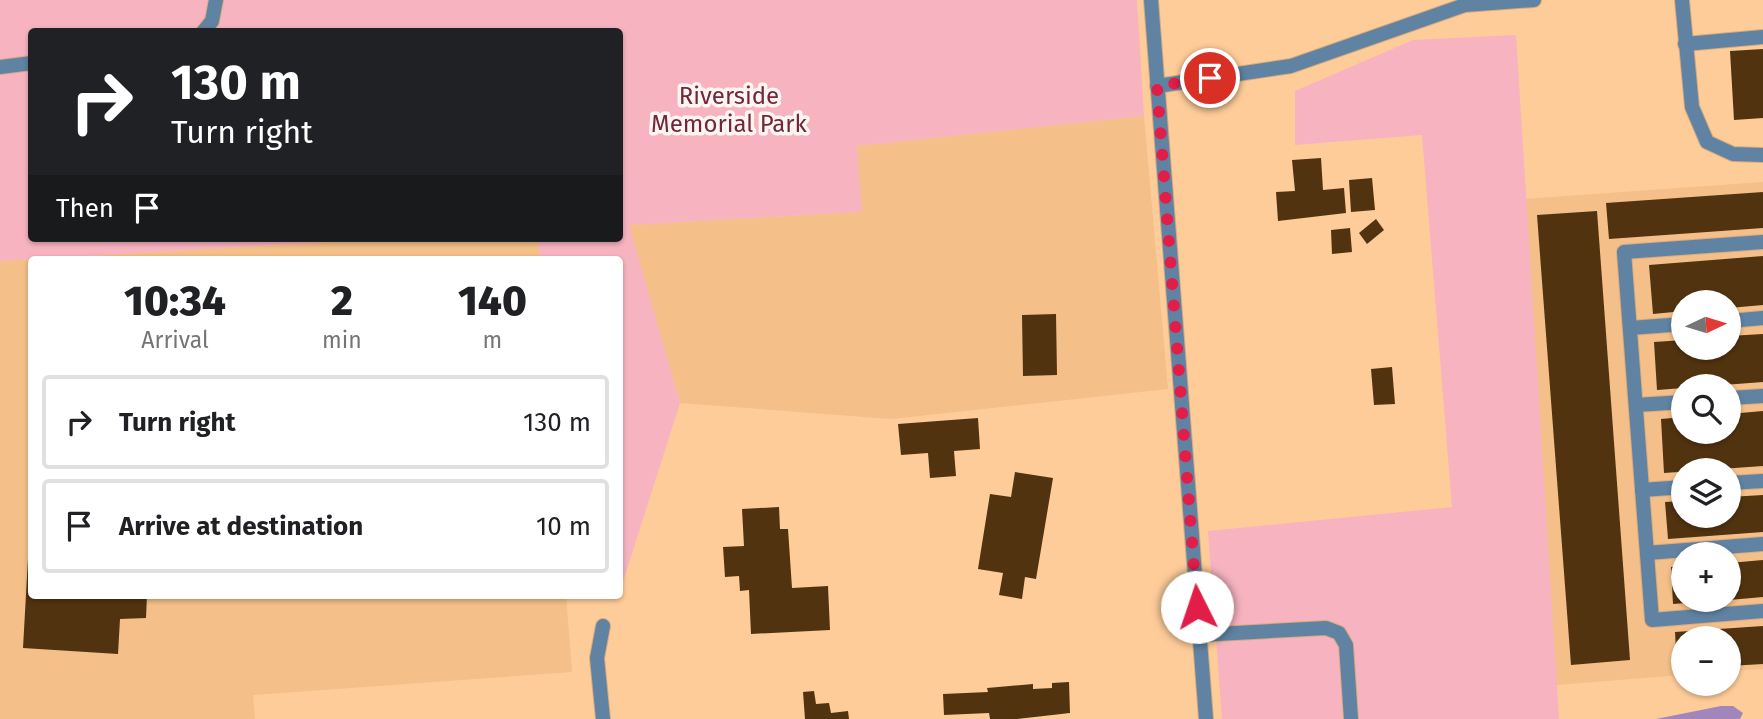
<!DOCTYPE html>
<meta charset="utf-8">
<style>
:root{--surface:#fff;--page:#f6f6f6;--text:#202124;--muted:#757577;--line:#e0e0e0}
body{margin:0;font-family:"Fira Sans",sans-serif;background:var(--page);color:var(--text);height:100vh;display:flex;flex-direction:column;font-size:26px;white-space:nowrap}
*{box-sizing:border-box;margin:0}
p{font-size:23px;color:var(--muted)}
.icon{flex:none;width:38px;height:38px;fill:none;stroke:currentColor;stroke-width:2;stroke-linecap:round;stroke-linejoin:round}
.map{position:relative;flex:1;overflow:hidden}
.sheet{position:absolute;left:28px;top:256px;width:595px;height:343px;display:flex;flex-direction:column;background:var(--surface);border-radius:7px;box-shadow:0 2px 5px #0004}
.sheet>*{flex:none}
.guide{position:absolute;left:28px;top:28px;width:595px;height:214px;border-radius:7px;box-shadow:0 2px 5px #0004;background:#202124;color:#fff;overflow:hidden}
.needle{width:46px;rotate:86deg}
.tools{position:absolute;left:1671px;top:290px;display:grid;gap:14px}
.tools a{display:grid;place-items:center;width:70px;height:70px;border-radius:50%;background:var(--surface);box-shadow:0 2px 5px #0004;font-size:35px}
.pin{position:absolute;display:grid;place-items:center;width:60px;height:60px;color:#fff;margin:-30px;border:4px solid #fff;border-radius:50%;box-shadow:0 2px 7px #0007}
.me{position:absolute;width:77px;margin:-38px;rotate:356deg;stroke-linejoin:round;filter:drop-shadow(0 0 5px #0008)}
.turn{display:flex;align-items:center;gap:24px;height:147px;padding:0 28px;font-size:32px}
.turn .icon{width:91px;height:91px;stroke-width:2.5}
.turn b{display:block;font-size:49px;line-height:60px}
.then{display:flex;align-items:center;height:66px;padding:0 28px;background:#0003;gap:14px;font-size:26px}
.eta{display:flex;justify-content:space-evenly;align-items:center;height:119px;text-align:center}
.eta b{font-size:42px;font-weight:800;line-height:49px}
ul{padding:0;list-style:none}
li{display:flex;align-items:center;gap:21px;height:94px;margin:0 14px 10px;padding:0 14px;border:4px solid var(--line);border-radius:7px}
li div{flex:1}
li b{display:block;font-size:26px}
li em{font-style:normal}
.map>svg:first-child{display:block}
.built{fill:#f4bf88;fill-rule:evenodd}
.green{fill:#f7b3c0}
.water{fill:#a086bb}
.building{fill:#513310}
.lines{fill:none;stroke-linecap:round;stroke-linejoin:round}
.service-casing{stroke:#d8ab7d;stroke-width:16}
.minor-casing{stroke:#d8ab7d;stroke-width:16}
.tertiary-casing{stroke:#d8ab7d;stroke-width:16}
.service{stroke:#6083a3;stroke-width:14}
.minor{stroke:#6083a3;stroke-width:14}
.tertiary{stroke:#6083a3;stroke-width:14}
.route{stroke:#e11d48;stroke-width:12;stroke-dasharray:0 21.6}
.labels{text-anchor:middle;stroke-width:7;stroke-linejoin:round;paint-order:stroke}
.park-label{font-size:24px;fill:#73253b;stroke:#fdf6f0}
</style>
<div class="map">
<svg width="1763" height="719" viewBox="0 0 1763 719">
<rect width="100%" height="100%" fill="#fecc99"/>
<g class="built">
<path d="M 1144,116 L 1168,389 L 891,419 L 680,403 L 628,225 L 861,212 L 856,146 Z"/>
<path d="M 1763,182 L 1763,669 L 1729,671 L 1729,639 L 1684,639 L 1683,675 L 1556,685 L 1524,199 ZM 1684,303 L 1729,303 L 1729,348 L 1684,348 ZM 1684,387 L 1729,387 L 1729,432 L 1684,432 ZM 1684,471 L 1729,471 L 1729,516 L 1684,516 ZM 1684,555 L 1729,555 L 1729,600 L 1684,600 Z"/>
<path d="M 400,238 L 538,238 L 540,259 L 36,259 Z"/>
<path d="M 31,259 L 32,595 L 566,595 L 572,672 L 253,695 L 255,719 L 0,719 L 0,261 Z"/>
</g>
<g class="green">
<path d="M 0,0 L 1137,0 L 1144,116 L 857,146 L 862,212 L 629,225 L 680,403 L 620,591 L 620,259 L 540,259 L 538,238 L 620,238 L 620,32 L 32,32 L 32,238 L 400,238 L 0,261 Z"/>
<path d="M 1516,35 L 1559,719 L 1222,719 L 1208,531 L 1452,507 L 1422,135 L 1295,145 L 1295,91 L 1413,40 Z"/>
</g>
<path class="water" d="M 1721,706 L 1733,706 L 1743,713 L 1740,719 L 1656,719 Z"/>
<g class="building">
<path d="M 1763,49 L 1763,118 L 1734,120 L 1730,51 Z"/>
<path d="M 1321,158 L 1323,190 L 1344,188 L 1346,213 L 1278,221 L 1276,192 L 1295,191 L 1292,160 Z"/>
<path d="M 1372,178 L 1375,210 L 1351,212 L 1349,180 Z"/>
<path d="M 1763,192 L 1763,228 L 1609,239 L 1606,203 Z"/>
<path d="M 1597,211 L 1630,660 L 1571,665 L 1537,215 Z"/>
<path d="M 1376,219 L 1384,230 L 1367,244 L 1359,233 Z"/>
<path d="M 1350,228 L 1352,252 L 1332,254 L 1331,230 Z"/>
<path d="M 1763,256 L 1763,305 L 1729,308 L 1729,303 L 1684,303 L 1684,311 L 1653,314 L 1649,265 Z"/>
<path d="M 1056,314 L 1057,375 L 1023,376 L 1022,315 Z"/>
<path d="M 1763,334 L 1763,382 L 1657,390 L 1654,342 L 1684,340 L 1684,348 L 1729,348 L 1729,336 Z"/>
<path d="M 1392,367 L 1395,404 L 1374,405 L 1371,369 Z"/>
<path d="M 1763,411 L 1763,466 L 1664,473 L 1661,419 L 1684,417 L 1684,432 L 1729,432 L 1729,414 Z"/>
<path d="M 978,418 L 980,449 L 954,451 L 956,476 L 930,478 L 928,453 L 901,455 L 898,424 Z"/>
<path d="M 1015,472 L 1053,478 L 1036,579 L 1025,577 L 1022,599 L 999,595 L 1003,573 L 978,569 L 990,494 L 1011,497 Z"/>
<path d="M 1763,495 L 1763,532 L 1668,539 L 1665,502 L 1684,501 L 1684,516 L 1729,516 L 1729,497 Z"/>
<path d="M 779,507 L 780,529 L 788,529 L 792,588 L 828,586 L 830,630 L 751,634 L 749,590 L 740,591 L 739,576 L 725,577 L 723,547 L 744,546 L 742,509 Z"/>
<path d="M 29,541 L 32,595 L 147,595 L 146,618 L 120,619 L 118,654 L 23,648 Z"/>
<path d="M 1763,560 L 1763,597 L 1729,600 L 1729,563 Z"/>
<path d="M 1684,566 L 1684,600 L 1698,602 L 1673,604 L 1671,567 Z"/>
<path d="M 1763,626 L 1763,664 L 1729,666 L 1729,639 L 1684,639 L 1684,669 L 1677,670 L 1675,632 Z"/>
<path d="M 1069,682 L 1070,713 L 1017,719 L 990,719 L 989,713 L 944,715 L 943,694 L 988,692 L 987,688 L 1033,684 L 1033,689 L 1052,688 L 1052,683 Z"/>
<path d="M 814,691 L 816,704 L 829,703 L 831,713 L 848,711 L 849,719 L 805,719 L 803,692 Z"/>
</g>
<g class="lines">
<g class="service-casing">
<g id="service">
<path d="M 1682,0 L 1692,107 L 1707,142 L 1733,154 L 1763,155"/>
<path d="M 203,32 L 212,21 L 216,0"/>
<path d="M 1685,44 L 1763,37"/>
<path d="M 0,67 L 32,63"/>
<path d="M 1157,86 L 1291,66 L 1465,5 L 1534,0"/>
<path d="M 1763,242 L 1624,252 L 1652,620 L 1763,611"/>
<path d="M 1729,321 L 1763,318"/>
<path d="M 1630,328 L 1684,324"/>
<path d="M 1729,398 L 1763,396"/>
<path d="M 1636,405 L 1684,402"/>
<path d="M 1729,483 L 1763,481"/>
<path d="M 1642,490 L 1684,487"/>
<path d="M 1647,553 L 1763,544"/>
<path d="M 1200,635 L 1326,628 L 1339,633 L 1346,645 L 1351,719"/>
</g>
</g>
<g class="minor-casing">
<path id="minor" d="M 603,719 L 597,658 L 603,626"/>
</g>
<g class="tertiary-casing">
<path id="tertiary" d="M 1151,0 L 1206,719"/>
</g>
<use href="#service" class="service"/>
<use href="#minor" class="minor"/>
<use href="#tertiary" class="tertiary"/>
</g>
<g class="lines">
<path class="route" d="M 1197,607 L 1157,86 L 1210,78"/>
</g>
<g class="labels">
<g class="park-label">
<text x="729" y="104">Riverside<tspan x="729" dy="28">Memorial Park</tspan></text>
</g>
</g>
</svg>
<div class="tools">
<a><svg class="needle" viewBox="-14 -14 28 28"><path d="M0-13l5 13h-10z" fill="#e53935"/><path d="M0 13l5-13h-10z" fill="#757577"/></svg></a>
<a><svg class="icon" aria-label="search" viewBox="0 0 24 24"><circle cx="10" cy="10" r="6"/><path d="M15 15l6 6"/></svg></a>
<a><svg class="icon" aria-label="layers" viewBox="0 0 24 24"><path d="M12 4l9 5-9 5-9-5zM3 14l9 5 9-5"/></svg></a>
<a>+</a>
<a>−</a>
</div>
<div class="pin" style="left:1210px;top:78px;background:#d93025"><svg class="icon" aria-label="arrive" viewBox="0 0 24 24"><path d="M6 21V4h12l-3 4 3 4H6"/></svg></div>
<svg class="me" style="left:1197px;top:607px" viewBox="-20 -20 40 40"><circle r="19" fill="#fff"/><path d="M0-13L10 11 0 6-10 11z" fill="#e11d48"/></svg>
<div class="guide">
<div class="turn"><svg class="icon" aria-label="right" viewBox="0 0 24 24"><path d="M7 20v-9h11M14 6l5 5-5 5"/></svg><div><b>130 m</b>Turn right</div></div>
<div class="then">Then<svg class="icon" aria-label="arrive" viewBox="0 0 24 24"><path d="M6 21V4h12l-3 4 3 4H6"/></svg></div>
</div>
<section class="sheet">
<div class="eta">
<div><b>10:34</b><p>Arrival</p></div>
<div><b>2</b><p>min</p></div>
<div><b>140</b><p>m</p></div>
</div>
<ul>
<li><svg class="icon" aria-label="right" viewBox="0 0 24 24"><path d="M7 20v-9h11M14 6l5 5-5 5"/></svg><div><b>Turn right</b></div><em>130 m</em></li>
<li><svg class="icon" aria-label="arrive" viewBox="0 0 24 24"><path d="M6 21V4h12l-3 4 3 4H6"/></svg><div><b>Arrive at destination</b></div><em>10 m</em></li>
</ul>
</section>
</div>
